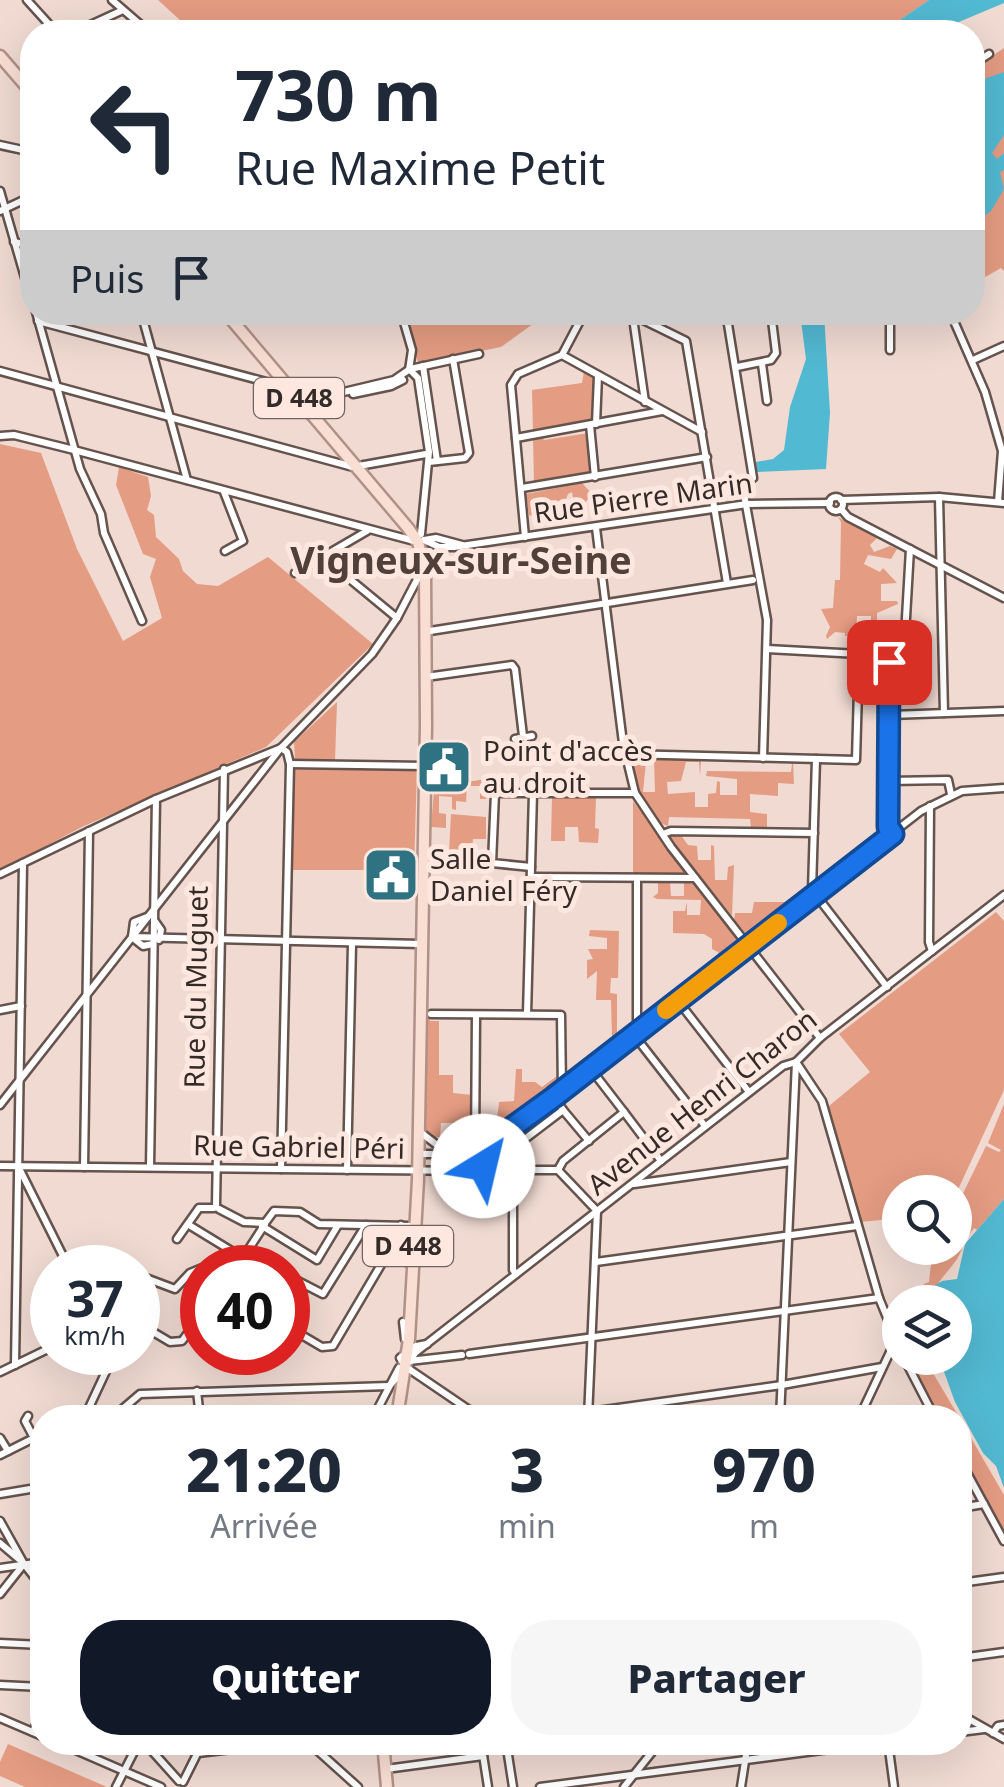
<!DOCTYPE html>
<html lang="fr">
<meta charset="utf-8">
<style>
:root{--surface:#fff;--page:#f6f6f7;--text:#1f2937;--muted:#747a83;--accent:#111827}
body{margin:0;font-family:"Noto Sans",sans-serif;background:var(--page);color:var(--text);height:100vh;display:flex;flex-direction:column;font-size:38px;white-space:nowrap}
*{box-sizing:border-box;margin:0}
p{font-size:32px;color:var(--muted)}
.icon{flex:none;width:55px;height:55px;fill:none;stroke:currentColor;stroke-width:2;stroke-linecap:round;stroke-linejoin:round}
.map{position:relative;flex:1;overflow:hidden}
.sheet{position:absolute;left:30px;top:1405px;width:942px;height:350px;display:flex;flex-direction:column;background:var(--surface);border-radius:40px;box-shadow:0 10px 40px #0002}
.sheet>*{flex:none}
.hud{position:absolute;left:20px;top:20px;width:965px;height:305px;border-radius:40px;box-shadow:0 10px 40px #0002;background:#fff;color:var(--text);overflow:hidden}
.controls{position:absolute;left:882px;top:1175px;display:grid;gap:20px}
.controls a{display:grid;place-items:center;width:90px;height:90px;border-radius:50%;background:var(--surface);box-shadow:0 10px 40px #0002;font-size:50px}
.speed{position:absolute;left:30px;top:1245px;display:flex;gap:20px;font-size:50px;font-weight:700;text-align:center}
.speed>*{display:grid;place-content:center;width:130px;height:130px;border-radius:50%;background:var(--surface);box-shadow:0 10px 40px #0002;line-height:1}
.speed small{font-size:25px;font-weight:400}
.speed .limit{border:15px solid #d22;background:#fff;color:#111}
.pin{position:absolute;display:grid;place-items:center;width:85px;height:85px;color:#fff;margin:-42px;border-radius:20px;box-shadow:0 5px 15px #0006}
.me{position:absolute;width:110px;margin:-55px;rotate:36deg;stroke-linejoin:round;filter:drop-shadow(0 0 8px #0008)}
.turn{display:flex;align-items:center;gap:35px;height:210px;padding:0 50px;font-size:45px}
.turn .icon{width:130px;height:130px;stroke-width:2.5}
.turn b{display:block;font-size:70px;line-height:85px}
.then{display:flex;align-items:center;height:95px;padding:0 50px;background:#0003;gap:20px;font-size:38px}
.eta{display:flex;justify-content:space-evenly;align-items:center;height:170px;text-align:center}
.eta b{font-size:60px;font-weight:800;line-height:70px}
.primary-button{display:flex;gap:20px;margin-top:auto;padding:20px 50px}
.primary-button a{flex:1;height:115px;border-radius:40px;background:var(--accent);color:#fff;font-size:40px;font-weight:800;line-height:115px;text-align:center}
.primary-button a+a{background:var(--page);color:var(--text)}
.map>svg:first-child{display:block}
.green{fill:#e49c82}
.water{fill:#52b9d2}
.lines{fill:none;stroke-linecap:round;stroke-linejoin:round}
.minor-casing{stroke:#65534d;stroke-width:11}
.major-casing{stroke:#b19186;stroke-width:15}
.minor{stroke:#fff;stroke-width:6}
.major{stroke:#f9ded4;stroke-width:10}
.route-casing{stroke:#114b97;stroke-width:25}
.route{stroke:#1a73e8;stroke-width:18}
.slow{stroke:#f59e0b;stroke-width:18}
.labels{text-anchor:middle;stroke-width:10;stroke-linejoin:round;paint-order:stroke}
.shield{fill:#fde7df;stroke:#706360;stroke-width:2.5}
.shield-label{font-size:25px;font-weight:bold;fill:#342b29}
.street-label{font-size:28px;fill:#342b29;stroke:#fde7df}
.poi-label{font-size:28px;fill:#342b29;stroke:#fde7df;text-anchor:start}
.district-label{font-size:38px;font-weight:bold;fill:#513f39;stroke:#fde7df}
</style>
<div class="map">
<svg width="1004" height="1787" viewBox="0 0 1004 1787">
<rect width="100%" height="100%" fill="#f0dad2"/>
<g class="green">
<path d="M 158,0 L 929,0 L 882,32 L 193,32 Z"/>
<path d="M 1004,48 L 1004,271 L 1001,268 L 980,280 L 972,271 L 972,70 Z"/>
<path d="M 407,313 L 548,313 L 501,347 L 418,364 Z"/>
<path d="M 584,371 L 595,377 L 594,421 L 533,432 L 532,390 L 582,383 Z"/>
<path d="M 589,433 L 594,473 L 534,483 L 533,437 L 542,436 L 544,440 Z"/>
<path d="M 0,444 L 41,453 L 77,549 L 123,641 L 162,618 L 150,577 L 156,559 L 143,554 L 116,485 L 119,467 L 148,477 L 151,496 L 147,510 L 154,515 L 156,537 L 179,559 L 183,571 L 197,584 L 218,586 L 268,557 L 373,644 L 266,747 L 84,826 L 0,870 Z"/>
<path d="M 582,483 L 592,494 L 584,504 L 574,503 L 572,492 L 568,494 L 563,508 L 554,501 L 542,507 L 537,517 L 529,515 L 526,494 Z"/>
<path d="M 838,517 L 878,537 L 870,545 L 874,552 L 890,546 L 897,549 L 891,559 L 868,555 L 864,564 L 880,572 L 883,568 L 897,583 L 881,584 L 881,601 L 897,601 L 898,604 L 877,613 L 877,634 L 871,631 L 871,616 L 857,616 L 856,635 L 845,636 L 845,633 L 835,632 L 827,639 L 826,636 L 830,627 L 821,609 L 833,608 L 835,580 L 840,580 L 841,522 Z"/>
<path d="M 337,702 L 335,761 L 295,760 L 294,742 Z"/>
<path d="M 640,758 L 641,762 L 646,762 L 643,792 L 655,792 L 654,760 L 701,760 L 700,776 L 699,762 L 686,762 L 681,781 L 667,782 L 668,794 L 695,792 L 695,807 L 708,807 L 708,794 L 716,793 L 717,781 L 720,782 L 720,795 L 737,795 L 737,779 L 706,776 L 707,771 L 791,772 L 792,764 L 786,761 L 793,761 L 794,784 L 778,783 L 778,796 L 750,794 L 750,812 L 767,814 L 767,827 L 751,827 L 750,819 L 669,817 L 668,826 C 645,819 634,781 631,759 Z"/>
<path d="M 292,768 L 417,769 L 414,870 L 291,870 Z"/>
<path d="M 501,776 L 501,788 L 487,790 L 486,799 L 480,799 L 480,786 L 467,786 L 466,802 L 456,801 L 456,810 L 452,809 L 452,797 L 439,796 L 439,813 L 446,814 L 446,828 L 431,827 L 435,779 L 474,781 Z"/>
<path d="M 552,797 L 596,797 L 595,828 L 599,829 L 598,843 L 579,842 L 578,827 L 565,827 L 565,841 L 551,841 Z"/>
<path d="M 633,801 L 687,872 L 685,875 L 633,875 Z"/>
<path d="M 451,814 L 486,817 L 486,839 L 473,839 L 472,852 L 449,853 Z"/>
<path d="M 671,834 L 680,834 L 688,845 L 697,846 L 698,860 L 711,860 L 711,845 L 714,846 L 715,880 L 727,880 L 728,867 L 734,865 L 732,916 L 668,836 Z"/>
<path d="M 658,882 L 670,882 L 671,896 L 684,896 L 684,882 L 694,884 L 735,934 L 739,945 L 719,961 L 718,952 L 712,949 L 712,939 L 704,934 L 673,933 L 673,911 L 685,911 L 687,902 L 687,915 L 700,915 L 701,900 L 657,899 L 653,897 L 658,893 Z"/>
<path d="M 754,902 L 788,902 L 787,908 L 749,937 L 734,920 L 735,913 L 752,913 Z"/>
<path d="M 996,912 L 1004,921 L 1004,1090 L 955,1196 L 955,1192 L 900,1192 L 900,1218 L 861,1222 L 829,1106 L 870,1072 L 839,1034 Z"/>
<path d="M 590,930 L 619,931 L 618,978 L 611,978 L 610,993 L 617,994 L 617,1041 L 612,1045 L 609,1039 L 612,1038 L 611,1000 L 596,1000 L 597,971 L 587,979 L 587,960 L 593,959 L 588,949 L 607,949 L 607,938 L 589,936 Z"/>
<path d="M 425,1015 L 430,1015 L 430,1021 L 439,1021 L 439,1075 L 453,1075 L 453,1093 L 472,1095 L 470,1145 L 466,1141 L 466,1123 L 441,1123 L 440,1137 L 435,1137 L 434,1140 L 424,1127 Z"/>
<path d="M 516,1069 L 522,1069 L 522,1082 L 535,1082 L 542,1087 L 557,1076 L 555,1088 L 491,1139 L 479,1144 L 477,1119 L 497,1120 L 499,1102 L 514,1101 Z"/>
<path d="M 1004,1104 L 1004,1199 L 977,1230 L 974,1228 C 966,1238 963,1248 957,1259 C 947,1274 933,1284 931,1302 L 916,1302 L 924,1284 L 929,1282 L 931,1264 L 938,1248 L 955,1248 L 955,1210 L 986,1146 L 999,1152 L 1001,1150 L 988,1143 Z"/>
<path d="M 919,1358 L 927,1358 L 927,1363 L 959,1417 L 939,1417 L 914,1374 L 918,1364 L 921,1364 Z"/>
<path d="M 960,1419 L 1004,1495 L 1004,1539 L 960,1455 Z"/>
<path d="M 8,1744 L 107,1787 L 25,1787 L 0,1776 L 0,1762 Z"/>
</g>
<g class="water">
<path d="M 929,0 L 1004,0 L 1004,3 L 935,32 L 882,32 Z"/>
<path d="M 1004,72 L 1004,135 L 992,153 L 997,159 L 1004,153 L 1004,170 L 1000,172 L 1004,189 L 991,211 L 973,224 L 973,154 L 978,127 L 973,127 L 973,92 L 984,79 Z"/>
<path d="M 800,313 L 824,313 L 830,413 L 826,469 L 757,472 L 756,462 L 773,459 L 784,450 L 790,407 L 806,359 Z"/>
<path d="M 1004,1199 L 1004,1488 L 996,1466 L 983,1453 L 955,1402 L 939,1358 L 955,1358 L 955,1302 L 931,1302 L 934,1286 L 942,1281 L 957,1279 L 965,1244 Z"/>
</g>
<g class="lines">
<g class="minor-casing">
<g id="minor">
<path d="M 27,0 L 56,32"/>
<path d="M 112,0 L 149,32"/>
<path d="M 75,32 L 123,10"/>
<path d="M 188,32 L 191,31"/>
<path d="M 972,65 L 989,54"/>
<path d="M 0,145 L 32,152"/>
<path d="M 0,191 L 32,302"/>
<path d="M 0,211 L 32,196"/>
<path d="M 14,242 L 32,246"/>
<path d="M 36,312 L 80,469 L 101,514 L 104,533 L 142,621"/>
<path d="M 141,312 L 187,480"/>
<path d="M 401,312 L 412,350 L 409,370"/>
<path d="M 627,312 L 686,341 L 727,583"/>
<path d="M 726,312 L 753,478 L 742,483 L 767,620 L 763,758"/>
<path d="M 890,312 L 890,350"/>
<path d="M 950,312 L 985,392 L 1002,451 L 998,502"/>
<path d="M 229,315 L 243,312"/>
<path d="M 633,318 L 645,402"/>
<path d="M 38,321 L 285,387"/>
<path d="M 562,355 L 702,432"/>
<path d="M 973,360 L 1004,346"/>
<path d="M 762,364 L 767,401"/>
<path d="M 423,366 L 437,461"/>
<path d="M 737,367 L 771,360 L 776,353 L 771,312"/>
<path d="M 410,370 L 418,378 L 429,452 L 421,534"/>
<path d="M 0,371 L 353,467 L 426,454"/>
<path d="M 353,394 L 391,386 L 403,380"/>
<path d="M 306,406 L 327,396 L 394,380 L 410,369 L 479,354"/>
<path d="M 316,416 L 320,407 L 331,399"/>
<path d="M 596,424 L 598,376"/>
<path d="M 590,425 L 595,477"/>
<path d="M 0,436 L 14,435 L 74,450 L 418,542"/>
<path d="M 516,438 L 662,411"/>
<path d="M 429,462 L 465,458 L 469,453 L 453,359"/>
<path d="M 522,488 L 707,457"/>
<path d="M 224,492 L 243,541 L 225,551"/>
<path d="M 939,497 L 944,713"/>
<circle cx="836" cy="504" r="7"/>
<path d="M 841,500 L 939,497 L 1004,503"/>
<path d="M 841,509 L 848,517 L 1004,598"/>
<path d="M 596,528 L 623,743 L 635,793 L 671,847 L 820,1038"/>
<path d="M 525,537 L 511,385 L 518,374 L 562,355 L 581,319 L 603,312"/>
<path d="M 424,540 L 439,547 L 454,547 L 747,504 L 830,503"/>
<path d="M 424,540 L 436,538 L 462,545"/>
<path d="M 323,557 L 397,618"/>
<path d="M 430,565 L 443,549"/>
<path d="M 295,573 L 367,531"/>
<path d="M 430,631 L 753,580"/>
<path d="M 426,677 L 512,665 L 515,669 L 523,736"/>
<path d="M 890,715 L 1004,711"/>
<path d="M 515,739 L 532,736"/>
<path d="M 281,748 L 287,752 L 290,764 L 281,1169"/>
<path d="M 625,754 L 856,760 L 859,654 L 767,649"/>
<path d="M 816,759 L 812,890 L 887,987"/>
<path d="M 290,764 L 425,766"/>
<path d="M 889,781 L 948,780 L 951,794"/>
<path d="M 930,806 L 929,942 L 932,951"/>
<path d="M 663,834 L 671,831 L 814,833"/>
<path d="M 893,834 L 888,827 L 889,635 L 905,635 L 910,549"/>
<path d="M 531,867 L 492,863 L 495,793 L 635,793"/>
<path d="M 0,874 L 156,799 L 281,748 L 372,654 L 397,618 L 422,570"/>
<path d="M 531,877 L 695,878"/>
<path d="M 637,878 L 637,1021 L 641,1030"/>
<path d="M 154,920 L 161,930 L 159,940"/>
<path d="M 132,937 L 421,944"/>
<path d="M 132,937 L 134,922 L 147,917"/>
<path d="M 133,938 L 143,946 L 153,944"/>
<path d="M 678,1001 L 749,1092"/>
<path d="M 0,1010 L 21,1006"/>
<path d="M 431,1014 L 561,1015 L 562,1091"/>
<path d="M 527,1014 L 533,793"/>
<path d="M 634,1035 L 705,1126"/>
<path d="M 796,1062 L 822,1101 L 879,1298 L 900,1349"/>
<path d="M 590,1068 L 624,1112"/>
<path d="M 0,1105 L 280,749"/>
<path d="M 563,1110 L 589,1141"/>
<path d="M 420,1132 L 445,1151"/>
<path d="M 475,1151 L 476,1016"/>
<path d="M 470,1152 L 469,1164 L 475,1170"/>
<path d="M 417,1154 L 456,1154 L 481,1149 L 509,1131 L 921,811 L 962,791 L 1004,788"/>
<path d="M 485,1165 L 484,1197 L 513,1198"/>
<path d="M 0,1166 L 472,1171 L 496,1161 L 563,1110 L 554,1097"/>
<path d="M 18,1166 L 69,1268"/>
<path d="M 84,1167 L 89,831"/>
<path d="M 150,1167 L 156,799"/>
<path d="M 347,1170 L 352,944"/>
<path d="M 558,1170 L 563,1161 L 624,1112 L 661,1161"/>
<path d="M 634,1184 L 791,1162"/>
<path d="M 216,1205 L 224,769"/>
<path d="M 219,1209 L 244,1222 L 265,1223 L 274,1211 L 300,1212 L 319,1224 L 409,1226"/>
<path d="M 189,1225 L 243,1258 L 265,1224"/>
<path d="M 262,1226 L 317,1260 L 338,1225"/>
<path d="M 177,1239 L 199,1208 L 214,1208"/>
<path d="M 387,1258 L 407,1262"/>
<path d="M 596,1262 L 857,1226"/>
<path d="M 516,1274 L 513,1270 L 513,1170 L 558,1170 L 597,1211 L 588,1418"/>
<path d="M 288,1276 L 323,1294 L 366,1225"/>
<path d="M 138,1280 L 143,1277 L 175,1289 L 190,1273 L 202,1268"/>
<path d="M 403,1322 L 405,1339"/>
<path d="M 138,1323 L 170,1342 L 182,1341 L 194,1325 L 202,1321"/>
<path d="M 288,1327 L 322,1347 L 333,1346 L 385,1258 L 401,1225"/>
<path d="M 427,1344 L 416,1346 L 400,1358 L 406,1367 L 481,1418"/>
<path d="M 469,1354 L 879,1298"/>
<path d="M 904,1358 L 935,1418"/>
<path d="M 409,1361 L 462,1355"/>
<path d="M 409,1362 L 415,1353 L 783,1066 L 796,1062 L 820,1038 L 1004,895"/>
<path d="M 15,1365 L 23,863"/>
<path d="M 0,1372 L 52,1347"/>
<path d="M 389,1386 L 402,1372"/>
<path d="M 197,1391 L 200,1418"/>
<path d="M 28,1416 L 25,1421 L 34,1438"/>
<path d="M 75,1418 L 87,1412 L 115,1352"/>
<path d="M 112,1418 L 140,1394 L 389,1386"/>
<path d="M 373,1418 L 399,1368"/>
<path d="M 547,1418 L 782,1385 L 882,1367"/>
<path d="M 780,1418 L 796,1062"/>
<path d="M 859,1418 L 899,1333"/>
<path d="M 0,1438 L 8,1451"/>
<path d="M 0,1455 L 42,1434"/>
<path d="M 960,1460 L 1004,1541"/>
<path d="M 0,1494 L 42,1487"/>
<path d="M 960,1508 L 984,1504"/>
<path d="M 0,1521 L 24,1564 L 42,1587"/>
<path d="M 0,1543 L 20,1560"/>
<path d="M 0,1568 L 42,1562"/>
<path d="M 960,1583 L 1004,1577"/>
<path d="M 0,1594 L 23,1565"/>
<path d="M 0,1643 L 42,1645"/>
<path d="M 960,1658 L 1004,1652"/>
<path d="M 0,1685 L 42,1687"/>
<path d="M 960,1714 L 1004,1739"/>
<path d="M 0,1718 L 42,1736"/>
<path d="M 33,1732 L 42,1710"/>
<path d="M 960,1732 L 984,1729"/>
<path d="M 993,1733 L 998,1726 L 1004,1725"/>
<path d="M 57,1742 L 161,1787"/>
<path d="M 144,1742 L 179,1781"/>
<path d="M 308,1742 L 358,1787"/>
<path d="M 481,1742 L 488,1787"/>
<path d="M 506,1742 L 513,1787"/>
<path d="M 888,1742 L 894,1787"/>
<path d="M 198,1753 L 292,1742"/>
<path d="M 386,1769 L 483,1756"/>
<path d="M 183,1782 L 203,1742"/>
<path d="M 116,1787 L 139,1742"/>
<path d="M 540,1787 L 883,1742"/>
<path d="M 624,1787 L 660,1742"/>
<path d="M 741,1787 L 748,1742"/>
</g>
</g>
<g class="major-casing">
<g id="major">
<path d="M 0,56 L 32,93"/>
<path d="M 225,312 L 408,528 L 418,542 L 425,571 L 426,726 L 418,1180 L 409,1339 L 397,1418"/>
<path d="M 383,1742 L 387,1787"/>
</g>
</g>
<use href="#minor" class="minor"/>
<use href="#major" class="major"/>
</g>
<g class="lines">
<g class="route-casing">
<path id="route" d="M 483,1166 L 481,1150 L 554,1097 L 893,834 L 888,827 L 889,662"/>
</g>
<use href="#route" class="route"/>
<path class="slow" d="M 666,1010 L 778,923"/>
</g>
<defs>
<g id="civic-square" transform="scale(2.875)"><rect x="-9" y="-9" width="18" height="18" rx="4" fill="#2f7383" stroke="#fde7df"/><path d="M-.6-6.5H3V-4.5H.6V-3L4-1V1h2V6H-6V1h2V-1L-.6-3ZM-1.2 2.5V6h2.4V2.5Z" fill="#fff"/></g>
</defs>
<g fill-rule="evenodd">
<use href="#civic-square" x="444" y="767"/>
<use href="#civic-square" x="391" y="875"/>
</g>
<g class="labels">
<g class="shield">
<rect x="254" y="378" width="90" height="40" rx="8"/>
<rect x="363" y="1226" width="90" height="40" rx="8"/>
</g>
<g class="shield-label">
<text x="299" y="407">D 448</text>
<text x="408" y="1255">D 448</text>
</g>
<g class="street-label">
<text transform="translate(643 498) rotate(-8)" y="10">Rue Pierre Marin</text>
<text transform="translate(196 987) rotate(-89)" y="10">Rue du Muguet</text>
<text transform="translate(702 1102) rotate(-38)" y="10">Avenue Henri Charon</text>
<text transform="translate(299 1147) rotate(1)" y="10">Rue Gabriel Péri</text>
</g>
<g class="poi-label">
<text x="483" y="761">Point d'accès<tspan x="483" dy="32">au droit</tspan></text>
<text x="430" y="869">Salle<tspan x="430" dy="32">Daniel Féry</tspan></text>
</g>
<g class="district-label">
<text x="461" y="574">Vigneux-sur-Seine</text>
</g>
</g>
</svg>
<div class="controls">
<a><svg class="icon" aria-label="search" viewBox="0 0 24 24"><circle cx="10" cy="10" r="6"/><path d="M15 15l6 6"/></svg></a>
<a><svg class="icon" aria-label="layers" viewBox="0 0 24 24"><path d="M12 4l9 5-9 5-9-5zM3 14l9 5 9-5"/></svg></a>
</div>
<div class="speed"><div>37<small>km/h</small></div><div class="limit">40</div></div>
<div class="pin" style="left:889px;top:662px;background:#d93025"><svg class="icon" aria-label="arrive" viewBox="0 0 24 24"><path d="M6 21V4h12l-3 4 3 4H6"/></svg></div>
<svg class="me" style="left:483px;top:1166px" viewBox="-20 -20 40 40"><circle r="19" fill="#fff"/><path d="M0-13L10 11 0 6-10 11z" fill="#1a73e8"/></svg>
<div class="hud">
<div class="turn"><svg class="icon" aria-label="left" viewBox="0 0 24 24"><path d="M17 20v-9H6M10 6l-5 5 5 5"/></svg><div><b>730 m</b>Rue Maxime Petit</div></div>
<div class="then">Puis<svg class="icon" aria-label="arrive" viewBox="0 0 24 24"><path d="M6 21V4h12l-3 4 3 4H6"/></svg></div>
</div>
<section class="sheet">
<div class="eta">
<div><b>21:20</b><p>Arrivée</p></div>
<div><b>3</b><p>min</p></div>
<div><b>970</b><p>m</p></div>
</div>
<div class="primary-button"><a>Quitter</a><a>Partager</a></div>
</section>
</div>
